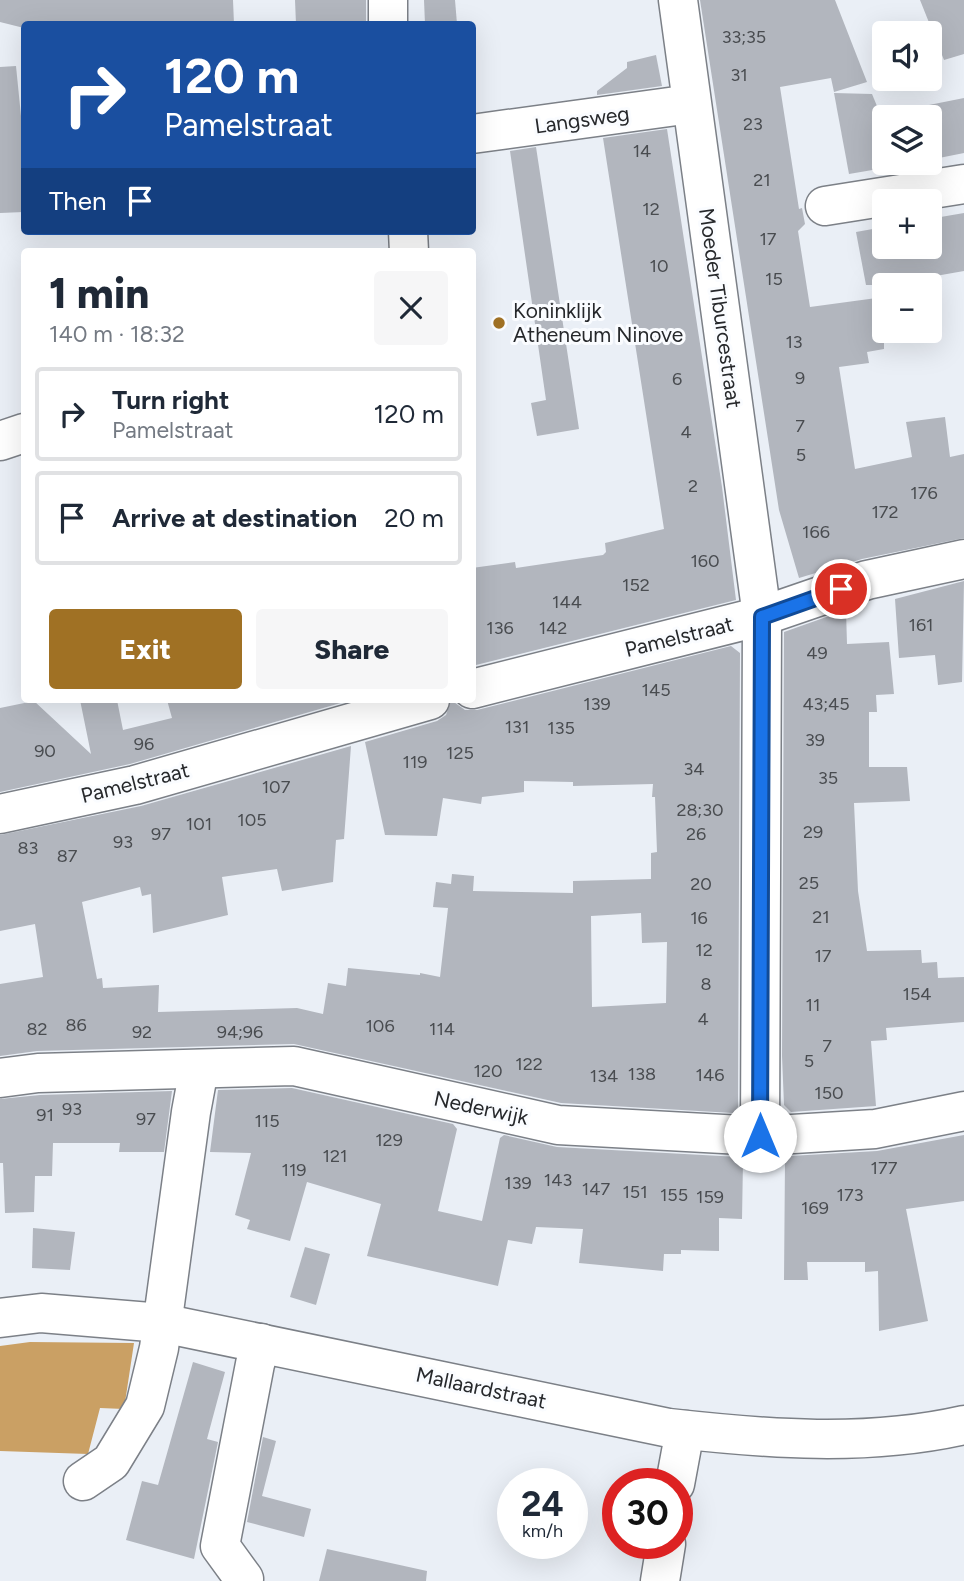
<!DOCTYPE html>
<meta charset="utf-8">
<style>
:root{--surface:#fff;--page:#f6f6f7;--text:#1f2937;--muted:#747a83;--line:#e0e1e3;--accent:#a07124}
body{margin:0;font-family:Figtree,sans-serif;background:var(--page);color:var(--text);height:100vh;display:flex;flex-direction:column;font-size:26px;white-space:nowrap}
*{box-sizing:border-box;margin:0}
p{font-size:23px;color:var(--muted)}
.icon{flex:none;width:38px;height:38px;fill:none;stroke:currentColor;stroke-width:2;stroke-linecap:round;stroke-linejoin:round}
.map{position:relative;flex:1;overflow:hidden}
.side{position:absolute;left:21px;top:248px;width:455px;height:455px;display:flex;flex-direction:column;background:var(--surface);border-radius:7px;box-shadow:0 7px 28px #0002}
.side>*{flex:none}
.hud{position:absolute;left:21px;top:21px;width:455px;height:214px;border-radius:7px;box-shadow:0 7px 28px #0002;background:#1a4fa0;color:#fff;overflow:hidden}
.controls{position:absolute;left:872px;top:21px;display:grid;gap:14px}
.controls a{display:grid;place-items:center;width:70px;height:70px;border-radius:7px;background:var(--surface);box-shadow:0 7px 28px #0002;font-size:35px}
.speed{position:absolute;left:497px;top:1468px;display:flex;gap:14px;font-size:35px;font-weight:700;text-align:center}
.speed>*{display:grid;place-content:center;width:91px;height:91px;border-radius:50%;background:var(--surface);box-shadow:0 7px 28px #0002;line-height:1}
.speed small{font-size:18px;font-weight:400}
.speed .limit{border:10px solid #d22;background:#fff;color:#111}
.pin{position:absolute;display:grid;place-items:center;width:60px;height:60px;color:#fff;margin:-30px;border:4px solid #fff;border-radius:50%;box-shadow:0 2px 7px #0007}
.me{position:absolute;width:77px;margin:-38px;rotate:0deg;stroke-linejoin:round;filter:drop-shadow(0 0 5px #0008)}
.turn{display:flex;align-items:center;gap:24px;height:147px;padding:0 28px;font-size:32px}
.turn .icon{width:91px;height:91px;stroke-width:2.5}
.turn b{display:block;font-size:49px;line-height:60px}
.then{display:flex;align-items:center;height:66px;padding:0 28px;background:#0003;gap:14px;font-size:26px}
.round{display:grid;place-items:center;flex:none;width:74px;height:74px;border-radius:7px;background:var(--page)}
.headline{display:flex;align-items:center;justify-content:space-between;height:119px;padding:0 28px}
h1{font-size:42px;font-weight:800;line-height:52px}
.cta{display:flex;gap:14px;margin-top:auto;padding:14px 28px}
.cta a{flex:1;height:80px;border-radius:7px;background:var(--accent);color:#fff;font-size:28px;font-weight:800;line-height:80px;text-align:center}
.cta a+a{background:var(--page);color:var(--text)}
ul{padding:0;list-style:none}
li{display:flex;align-items:center;gap:21px;height:94px;margin:0 14px 10px;padding:0 14px;border:4px solid var(--line);border-radius:7px}
li div{flex:1}
li b{display:block;font-size:26px}
li em{font-style:normal}
.map>svg:first-child{display:block}
.forest{fill:#caa064}
.building{fill:#b2b6be;fill-rule:evenodd}
.lines{fill:none;stroke-linecap:round;stroke-linejoin:round}
.minor-casing{stroke:#7c8087;stroke-width:41}
.minor{stroke:#fff;stroke-width:38}
.route-casing{stroke:#114b97;stroke-width:18}
.route{stroke:#1a73e8;stroke-width:12}
.poi-dot{fill:#a07124;stroke:#fafcff;stroke-width:2.5}
.labels{text-anchor:middle;stroke-width:6;stroke-linejoin:round;paint-order:stroke}
.number-label{font-size:18px;fill:#494c50}
.street-label{font-size:21px;fill:#26282b;stroke:#fafcff}
.poi-label{font-size:21px;fill:#26282b;stroke:#fafcff;text-anchor:start}
</style>
<div class="map">
<svg width="964" height="1581" viewBox="0 0 964 1581">
<rect width="100%" height="100%" fill="#eaeff6"/>
<path class="forest" d="M 30,1342 L 134,1343 L 124,1409 L 100,1408 L 88,1454 L 0,1451 L 0,1346 Z"/>
<g class="building">
<path d="M 0,0 L 233,0 L 234,24 L 24,24 L 24,28 L 0,22 Z"/>
<path d="M 295,0 L 366,0 L 366,24 L 296,24 Z"/>
<path d="M 424,0 L 455,0 L 457,24 L 425,24 Z"/>
<path d="M 700,0 L 835,0 L 867,82 L 834,92 L 831,78 L 780,87 L 799,209 L 802,208 L 805,224 L 798,231 L 810,307 L 884,297 L 884,349 L 867,352 L 869,363 L 839,367 L 855,469 L 912,457 L 906,422 L 945,417 L 950,457 L 964,454 L 964,538 L 862,559 L 799,578 L 779,510 Z"/>
<path d="M 920,0 L 964,0 L 964,54 L 944,60 Z"/>
<path d="M 656,55 L 662,86 L 597,95 L 597,91 L 627,68 L 627,62 Z"/>
<path d="M 16,66 L 24,146 L 24,212 L 0,213 L 0,67 Z"/>
<path d="M 834,93 L 872,94 L 884,123 L 884,168 L 849,174 Z"/>
<path d="M 964,98 L 964,153 L 929,160 L 929,105 Z"/>
<path d="M 667,129 L 722,487 L 736,600 L 472,666 L 472,568 L 515,562 L 516,568 L 603,555 L 606,552 L 605,543 L 664,529 L 603,138 Z"/>
<path d="M 536,147 L 579,429 L 537,436 L 531,403 L 546,400 L 510,151 Z"/>
<path d="M 964,213 L 964,271 L 907,281 L 908,285 L 866,285 L 856,232 L 884,227 L 884,247 L 929,247 L 929,219 Z"/>
<path d="M 964,581 L 962,682 L 938,685 L 935,655 L 899,658 L 895,599 Z"/>
<path d="M 846,610 L 847,644 L 889,642 L 894,694 L 876,695 L 877,712 L 869,712 L 869,767 L 907,767 L 910,801 L 854,803 L 858,891 L 867,951 L 921,950 L 922,963 L 937,962 L 938,978 L 964,977 L 964,1022 L 886,1028 L 887,1040 L 871,1041 L 876,1106 L 791,1112 L 784,1105 L 782,1056 L 784,632 Z"/>
<path d="M 731,646 L 740,653 L 738,1107 L 733,1113 L 561,1103 L 294,1044 L 37,1051 L 0,1056 L 0,984 L 43,977 L 35,924 L 0,931 L 0,835 L 141,806 L 351,746 L 344,839 L 336,840 L 333,882 L 282,891 L 277,869 L 222,877 L 228,915 L 153,933 L 151,894 L 142,896 L 140,887 L 82,902 L 97,979 L 102,978 L 103,988 L 159,985 L 158,1012 L 297,1008 L 323,1014 L 328,983 L 346,986 L 348,968 L 420,975 L 420,973 L 440,977 L 448,908 L 433,907 L 436,882 L 451,884 L 452,874 L 474,876 L 473,891 L 573,893 L 573,881 L 651,879 L 651,853 L 657,852 L 655,797 L 652,797 L 653,784 L 573,786 L 573,782 L 524,781 L 524,792 L 482,797 L 481,804 L 443,798 L 437,836 L 385,835 L 365,742 L 437,721 L 446,715 L 451,700 L 465,710 L 477,710 ZM 641,913 L 642,943 L 667,942 L 666,1003 L 592,1007 L 591,916 Z"/>
<path d="M 80,700 L 117,700 L 123,730 L 172,718 L 167,700 L 351,700 L 130,764 L 0,792 L 0,708 L 34,701 L 91,754 Z"/>
<path d="M 292,1088 L 453,1124 L 457,1129 L 438,1211 L 482,1221 L 500,1138 L 504,1135 L 557,1147 L 739,1157 L 743,1161 L 742,1219 L 719,1218 L 719,1251 L 681,1250 L 681,1254 L 664,1254 L 663,1271 L 579,1263 L 583,1229 L 536,1227 L 532,1244 L 508,1240 L 498,1286 L 367,1256 L 381,1204 L 307,1182 L 290,1241 L 247,1229 L 250,1220 L 235,1215 L 251,1153 L 210,1152 L 218,1090 Z"/>
<path d="M 172,1091 L 164,1152 L 119,1152 L 120,1143 L 53,1143 L 52,1176 L 35,1176 L 34,1212 L 5,1213 L 3,1163 L 0,1163 L 0,1099 L 40,1095 Z"/>
<path d="M 964,1135 L 964,1201 L 906,1209 L 928,1321 L 879,1331 L 878,1271 L 865,1272 L 865,1262 L 807,1262 L 808,1280 L 784,1280 L 785,1161 L 790,1156 L 877,1151 Z"/>
<path d="M 33,1228 L 75,1232 L 70,1270 L 32,1268 Z"/>
<path d="M 305,1247 L 330,1254 L 316,1305 L 290,1297 Z"/>
<path d="M 193,1362 L 225,1372 L 207,1439 L 218,1442 L 194,1559 L 126,1540 L 142,1481 L 158,1485 Z"/>
<path d="M 263,1437 L 276,1441 L 262,1496 L 311,1509 L 304,1537 L 247,1522 Z"/>
<path d="M 327,1549 L 427,1571 L 426,1581 L 319,1581 Z"/>
</g>
<g class="lines">
<g class="minor-casing">
<g id="minor">
<path d="M 388,0 L 388,24"/>
<path d="M 678,0 L 762,616 L 760,1136"/>
<path d="M 472,134 L 691,104"/>
<path d="M 825,206 L 964,184"/>
<path d="M 408,231 L 409,252"/>
<path d="M 0,441 L 24,433"/>
<path d="M 472,689 L 762,616 L 867,580 L 964,559"/>
<path d="M 0,814 L 135,785 L 430,700"/>
<path d="M 0,1078 L 38,1073 L 294,1066 L 558,1125 L 760,1136 L 875,1129 L 964,1111"/>
<path d="M 0,1318 L 41,1313 L 162,1323 L 669,1428 C 767,1439 867,1447 964,1425"/>
<path d="M 83,1481 L 111,1462 L 145,1406 L 159,1348 L 191,1112 L 199,1069"/>
<path d="M 675,1484 L 685,1430"/>
<path d="M 244,1579 L 220,1546 L 255,1364 L 261,1343"/>
<path d="M 660,1581 L 666,1544"/>
</g>
</g>
<use href="#minor" class="minor"/>
</g>
<g class="lines">
<g class="route-casing">
<path id="route" d="M 760,1136 L 762,617 L 841,589"/>
</g>
<use href="#route" class="route"/>
</g>
<circle class="poi-dot" cx="499" cy="323" r="7"/>
<g class="labels">
<g class="number-label">
<text x="744" y="43">33;35</text>
<text x="739" y="81">31</text>
<text x="753" y="130">23</text>
<text x="642" y="157">14</text>
<text x="762" y="186">21</text>
<text x="651" y="215">12</text>
<text x="768" y="245">17</text>
<text x="659" y="272">10</text>
<text x="774" y="285">15</text>
<text x="794" y="348">13</text>
<text x="800" y="384">9</text>
<text x="677" y="385">6</text>
<text x="800" y="432">7</text>
<text x="686" y="438">4</text>
<text x="801" y="461">5</text>
<text x="693" y="492">2</text>
<text x="924" y="499">176</text>
<text x="885" y="518">172</text>
<text x="816" y="538">166</text>
<text x="705" y="567">160</text>
<text x="636" y="591">152</text>
<text x="567" y="608">144</text>
<text x="921" y="631">161</text>
<text x="500" y="634">136</text>
<text x="553" y="634">142</text>
<text x="817" y="659">49</text>
<text x="656" y="696">145</text>
<text x="597" y="710">139</text>
<text x="826" y="710">43;45</text>
<text x="517" y="733">131</text>
<text x="561" y="734">135</text>
<text x="815" y="746">39</text>
<text x="144" y="750">96</text>
<text x="45" y="757">90</text>
<text x="460" y="759">125</text>
<text x="415" y="768">119</text>
<text x="694" y="775">34</text>
<text x="828" y="784">35</text>
<text x="276" y="793">107</text>
<text x="700" y="816">28;30</text>
<text x="252" y="826">105</text>
<text x="199" y="830">101</text>
<text x="813" y="838">29</text>
<text x="161" y="840">97</text>
<text x="696" y="840">26</text>
<text x="123" y="848">93</text>
<text x="28" y="854">83</text>
<text x="67" y="862">87</text>
<text x="809" y="889">25</text>
<text x="701" y="890">20</text>
<text x="821" y="923">21</text>
<text x="699" y="924">16</text>
<text x="704" y="956">12</text>
<text x="823" y="962">17</text>
<text x="706" y="990">8</text>
<text x="917" y="1000">154</text>
<text x="813" y="1011">11</text>
<text x="703" y="1025">4</text>
<text x="76" y="1031">86</text>
<text x="380" y="1032">106</text>
<text x="37" y="1035">82</text>
<text x="442" y="1035">114</text>
<text x="142" y="1038">92</text>
<text x="240" y="1038">94;96</text>
<text x="827" y="1052">7</text>
<text x="809" y="1067">5</text>
<text x="529" y="1070">122</text>
<text x="488" y="1077">120</text>
<text x="642" y="1080">138</text>
<text x="710" y="1081">146</text>
<text x="604" y="1082">134</text>
<text x="829" y="1099">150</text>
<text x="72" y="1115">93</text>
<text x="45" y="1121">91</text>
<text x="146" y="1125">97</text>
<text x="267" y="1127">115</text>
<text x="389" y="1146">129</text>
<text x="335" y="1162">121</text>
<text x="884" y="1174">177</text>
<text x="294" y="1176">119</text>
<text x="558" y="1186">143</text>
<text x="518" y="1189">139</text>
<text x="596" y="1195">147</text>
<text x="635" y="1198">151</text>
<text x="674" y="1201">155</text>
<text x="850" y="1201">173</text>
<text x="710" y="1203">159</text>
<text x="815" y="1214">169</text>
</g>
<g class="street-label">
<text transform="translate(582 120) rotate(-8)" y="7">Langsweg</text>
<text transform="translate(720 308) rotate(82)" y="7">Moeder Tiburcestraat</text>
<text transform="translate(679 637) rotate(-14)" y="7">Pamelstraat</text>
<text transform="translate(135 783) rotate(-14)" y="7">Pamelstraat</text>
<text transform="translate(481 1108) rotate(12)" y="7">Nederwijk</text>
<text transform="translate(481 1388) rotate(12)" y="7">Mallaardstraat</text>
</g>
<g class="poi-label">
<text x="513" y="318">Koninklijk<tspan x="513" dy="24">Atheneum Ninove</tspan></text>
</g>
</g>
</svg>
<div class="controls">
<a><svg class="icon" aria-label="sound" viewBox="0 0 24 24"><path d="M4 9h4l5-4v14l-5-4H4zM17 9q2 3 0 6"/></svg></a>
<a><svg class="icon" aria-label="layers" viewBox="0 0 24 24"><path d="M12 4l9 5-9 5-9-5zM3 14l9 5 9-5"/></svg></a>
<a>+</a>
<a>−</a>
</div>
<div class="speed"><div>24<small>km/h</small></div><div class="limit">30</div></div>
<div class="pin" style="left:841px;top:589px;background:#d93025"><svg class="icon" aria-label="arrive" viewBox="0 0 24 24"><path d="M6 21V4h12l-3 4 3 4H6"/></svg></div>
<svg class="me" style="left:760px;top:1136px" viewBox="-20 -20 40 40"><circle r="19" fill="#fff"/><path d="M0-13L10 11 0 6-10 11z" fill="#1a73e8"/></svg>
<div class="hud">
<div class="turn"><svg class="icon" aria-label="right" viewBox="0 0 24 24"><path d="M7 20v-9h11M14 6l5 5-5 5"/></svg><div><b>120 m</b>Pamelstraat</div></div>
<div class="then">Then<svg class="icon" aria-label="arrive" viewBox="0 0 24 24"><path d="M6 21V4h12l-3 4 3 4H6"/></svg></div>
</div>
<section class="side">
<div class="headline"><div><h1>1 min</h1><p>140 m · 18:32</p></div><a class="round"><svg class="icon" aria-label="close" viewBox="0 0 24 24"><path d="M6 6l12 12M18 6L6 18"/></svg></a></div>
<ul>
<li><svg class="icon" aria-label="right" viewBox="0 0 24 24"><path d="M7 20v-9h11M14 6l5 5-5 5"/></svg><div><b>Turn right</b><p>Pamelstraat</p></div><em>120 m</em></li>
<li><svg class="icon" aria-label="arrive" viewBox="0 0 24 24"><path d="M6 21V4h12l-3 4 3 4H6"/></svg><div><b>Arrive at destination</b></div><em>20 m</em></li>
</ul>
<div class="cta"><a>Exit</a><a>Share</a></div>
</section>
</div>
